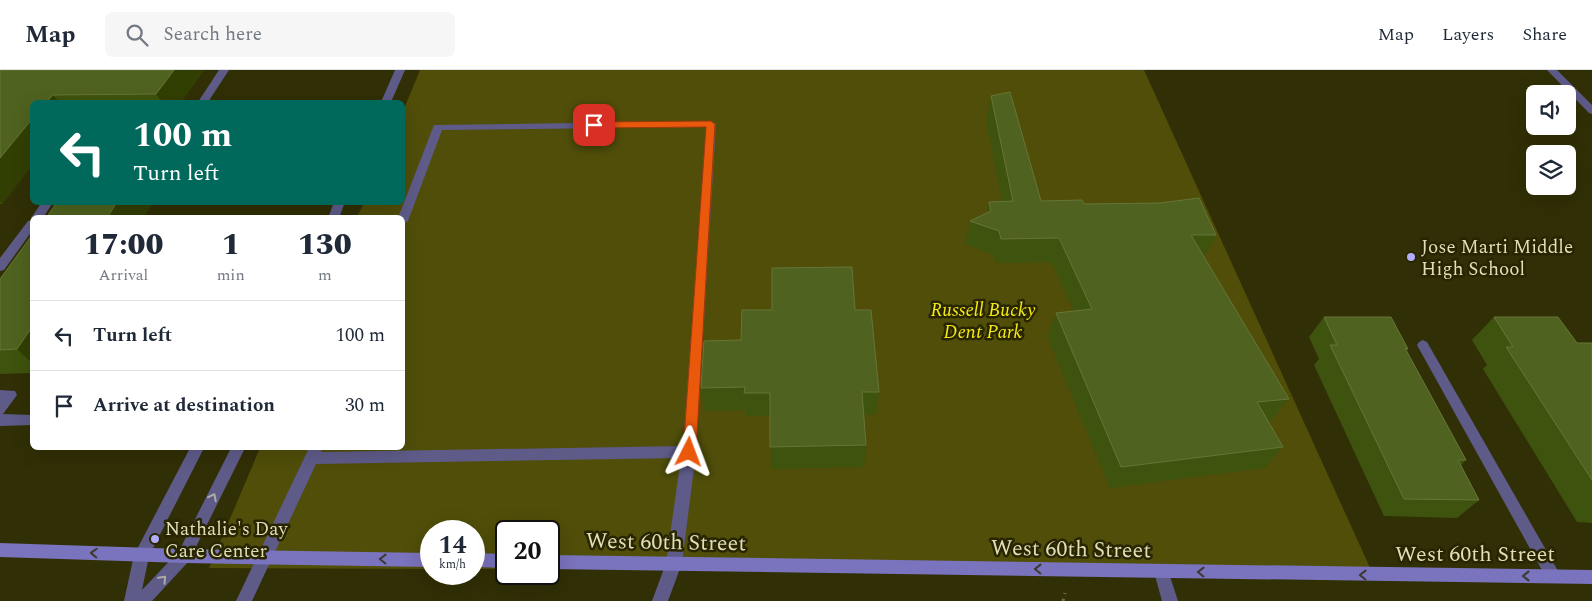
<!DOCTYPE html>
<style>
:root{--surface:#fff;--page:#f6f6f7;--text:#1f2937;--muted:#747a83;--line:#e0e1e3}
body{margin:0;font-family:Spectral,serif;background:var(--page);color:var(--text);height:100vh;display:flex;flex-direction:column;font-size:19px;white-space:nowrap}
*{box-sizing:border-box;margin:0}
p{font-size:16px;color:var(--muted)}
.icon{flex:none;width:28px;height:28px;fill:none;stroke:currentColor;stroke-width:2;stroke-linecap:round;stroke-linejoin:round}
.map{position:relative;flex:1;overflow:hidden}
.panel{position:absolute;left:30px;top:145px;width:375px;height:235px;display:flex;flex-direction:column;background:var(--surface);border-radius:8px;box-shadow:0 5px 20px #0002}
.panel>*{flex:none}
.banner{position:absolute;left:30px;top:30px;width:375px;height:105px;border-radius:8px;box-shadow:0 5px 20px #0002;background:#00695c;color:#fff;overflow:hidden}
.controls{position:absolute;left:1526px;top:15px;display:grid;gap:10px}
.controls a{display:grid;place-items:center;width:50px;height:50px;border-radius:8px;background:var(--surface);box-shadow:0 5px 20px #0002;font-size:25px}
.speed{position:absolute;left:420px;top:450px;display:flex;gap:10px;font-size:25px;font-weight:700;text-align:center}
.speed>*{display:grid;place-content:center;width:65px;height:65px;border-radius:50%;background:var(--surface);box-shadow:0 5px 20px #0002;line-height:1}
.speed small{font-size:12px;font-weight:400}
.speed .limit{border:2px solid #111;border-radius:8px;background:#fff;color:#111}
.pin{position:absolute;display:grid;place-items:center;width:42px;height:42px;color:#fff;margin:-21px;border-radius:10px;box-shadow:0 2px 8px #0006}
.me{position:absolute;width:55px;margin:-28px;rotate:3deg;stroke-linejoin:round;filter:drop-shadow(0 0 4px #0008)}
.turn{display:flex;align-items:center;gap:18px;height:105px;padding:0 20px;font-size:22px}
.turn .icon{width:65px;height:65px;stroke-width:2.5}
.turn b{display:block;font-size:35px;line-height:42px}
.eta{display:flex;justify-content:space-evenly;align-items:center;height:85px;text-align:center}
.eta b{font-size:30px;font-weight:800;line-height:35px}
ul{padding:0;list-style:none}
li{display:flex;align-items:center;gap:15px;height:70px;padding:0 20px;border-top:1px solid var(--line)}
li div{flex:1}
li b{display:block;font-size:19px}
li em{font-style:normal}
header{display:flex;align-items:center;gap:30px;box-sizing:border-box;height:70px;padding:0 25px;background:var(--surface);border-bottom:1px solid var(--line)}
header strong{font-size:24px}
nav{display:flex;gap:28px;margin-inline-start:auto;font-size:18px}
.search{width:350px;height:45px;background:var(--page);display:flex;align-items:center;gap:12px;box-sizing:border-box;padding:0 18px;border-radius:8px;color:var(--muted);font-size:19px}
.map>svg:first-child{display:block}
.green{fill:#504e09}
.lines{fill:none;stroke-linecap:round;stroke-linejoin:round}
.path{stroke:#6e6d44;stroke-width:3;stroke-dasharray:2.5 4.5;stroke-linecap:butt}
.lane{fill:#5e5b89;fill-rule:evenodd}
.street{fill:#5e5b89;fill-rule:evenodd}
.secondary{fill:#7a73bd;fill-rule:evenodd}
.wall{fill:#3e530d}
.shaded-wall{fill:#323f02}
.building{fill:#4f621f;stroke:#667637}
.oneway{stroke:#abaaa5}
.oneway2{stroke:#3c382f}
.route{fill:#ea580c;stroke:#983908}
.poi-dot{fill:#b2adf9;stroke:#282500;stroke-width:2}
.labels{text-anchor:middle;stroke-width:5;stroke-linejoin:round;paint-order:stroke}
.poi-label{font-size:19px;fill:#dedeb8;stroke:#282500;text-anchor:start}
.park-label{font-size:19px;font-style:italic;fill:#f4eb15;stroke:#282500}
.near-street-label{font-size:22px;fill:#dedeb8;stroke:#282500}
</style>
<header>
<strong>Map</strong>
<div class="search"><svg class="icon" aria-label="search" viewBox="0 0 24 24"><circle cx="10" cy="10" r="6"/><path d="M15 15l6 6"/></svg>Search here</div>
<nav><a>Map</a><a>Layers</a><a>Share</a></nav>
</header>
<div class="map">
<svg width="1592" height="531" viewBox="0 0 1592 531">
<rect width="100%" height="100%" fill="#312f05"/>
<path class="green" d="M 420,0 L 1144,0 L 1372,502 L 549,499 L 549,461 L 506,461 L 506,499 L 474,499 L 474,461 L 431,461 L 431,499 L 209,498 L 260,378 L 402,378 L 402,148 L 357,147 L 364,133 L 402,132 L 403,41 Z"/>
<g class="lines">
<path class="path" d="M 1063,531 L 1065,523"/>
<g class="lane">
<path d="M 219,0 L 229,0 L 208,32 L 198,32 Z"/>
<path d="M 395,0 L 405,0 L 391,32 L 381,32 Z"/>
<path d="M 1547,0 L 1557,0 L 1592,35 L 1592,44 L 1589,43 Z"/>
<path d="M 711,51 L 716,54 L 696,382 L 682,493 L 668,531 L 652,531 L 666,493 L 681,388 L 316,394 L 252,531 L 236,531 L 309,378 L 323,378 L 321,382 L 683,376 L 706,57 L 442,60 L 408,151 L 402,155 L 402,148 L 398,148 L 434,55 Z"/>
<path d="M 42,132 L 53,132 L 43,148 L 32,148 L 32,150 L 31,148 Z"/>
<path d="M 334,132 L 345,132 L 339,148 L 328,148 Z"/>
<path d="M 32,150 L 32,161 L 4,200 L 0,201 L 0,188 L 28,151 Z"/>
<path d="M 1423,270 L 1427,272 L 1558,501 L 1561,506 L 1558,511 L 1553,513 L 1548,511 L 1417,275 L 1419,272 Z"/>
<path d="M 0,320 L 15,321 L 17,325 L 3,344 L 32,345 L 32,355 L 0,356 Z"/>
<path d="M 190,378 L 204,378 L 149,486 L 142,520 L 179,481 L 231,378 L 245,378 L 189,491 L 152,531 L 124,531 L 134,485 Z"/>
</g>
<path class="street" d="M 1162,495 L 1167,497 L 1178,531 L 1162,531 L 1154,502 L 1157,497 Z"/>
<g class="secondary">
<path d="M 0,473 L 184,479 L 431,483 L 431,497 L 184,493 L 0,487 Z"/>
<path d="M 474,483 L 506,484 L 506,498 L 474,497 Z"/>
<path d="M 549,485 L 1592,500 L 1592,514 L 549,499 Z"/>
</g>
</g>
<g class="wall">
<path d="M 0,0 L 204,0 L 181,32 L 32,32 L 32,95 L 2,134 L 0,134 Z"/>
<path d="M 991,26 L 1041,131 L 1084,134 L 1216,165 L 1204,187 L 1289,329 L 1272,350 L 1268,351 L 1283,377 L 1265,398 L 1110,418 L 1047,266 L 1056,243 L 1074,241 L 1051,192 L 995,193 L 993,185 L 965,174 L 970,151 L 987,143 L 989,132 L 1002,131 L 986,50 Z"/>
<path d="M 32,165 L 32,303 L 0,304 L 0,209 Z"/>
<path d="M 855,240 L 879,322 L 876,345 L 864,345 L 866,375 L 864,397 L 771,399 L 770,346 L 746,346 L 746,340 L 705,341 L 701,318 L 741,270 Z"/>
<path d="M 1324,247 L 1408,279 L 1406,281 L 1466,390 L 1461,395 L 1479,430 L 1457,448 L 1384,446 L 1314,295 L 1319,289 L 1309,267 Z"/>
<path d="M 1494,247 L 1577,273 L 1592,273 L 1592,453 L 1577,452 L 1483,299 L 1487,295 L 1472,270 Z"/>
</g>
<g class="shaded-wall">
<path d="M 174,0 L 204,0 L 181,32 L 162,32 L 156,24 Z"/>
<path d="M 53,25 L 59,32 L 46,32 Z"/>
<path d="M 32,49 L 32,95 L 2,134 L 0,132 L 0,88 Z"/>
<path d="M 117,132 L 153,132 L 144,148 L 107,148 Z"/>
<path d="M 32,257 L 32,293 L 17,279 Z"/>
</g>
<g class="building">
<path d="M 0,0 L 174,0 L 156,24 L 53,25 L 46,32 L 32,32 L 32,49 L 0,88 Z"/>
<path d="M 1010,22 L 1041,131 L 1082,130 L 1084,134 L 1160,133 L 1199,128 L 1216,165 L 1191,165 L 1289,329 L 1257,332 L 1283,377 L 1121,397 L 1056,243 L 1092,239 L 1059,168 L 1001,169 L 999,161 L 970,151 L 991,141 L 989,132 L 1013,131 L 991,26 Z"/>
<path d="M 57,132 L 117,132 L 107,148 L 46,148 Z"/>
<path d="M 32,165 L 32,257 L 17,279 L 0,280 L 0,209 Z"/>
<path d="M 852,197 L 855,240 L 871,240 L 879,322 L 862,322 L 866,375 L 770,377 L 770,323 L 744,323 L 745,317 L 701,318 L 704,271 L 741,270 L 742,240 L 772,240 L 772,198 Z"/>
<path d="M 1324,247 L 1391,247 L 1408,279 L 1405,278 L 1466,390 L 1458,390 L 1479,430 L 1404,429 L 1330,275 L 1337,275 Z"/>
<path d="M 1494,247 L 1558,247 L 1577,273 L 1592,273 L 1592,410 L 1506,277 L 1513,277 Z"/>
</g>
<defs><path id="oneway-chevron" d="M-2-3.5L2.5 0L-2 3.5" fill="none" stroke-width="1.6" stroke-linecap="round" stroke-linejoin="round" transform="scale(1.25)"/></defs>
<g class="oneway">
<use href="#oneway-chevron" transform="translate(213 427) rotate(-63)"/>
<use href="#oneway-chevron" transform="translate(163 509) rotate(-47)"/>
</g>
<g class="oneway2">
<use href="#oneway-chevron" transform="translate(94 483) rotate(-178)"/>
<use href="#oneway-chevron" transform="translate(383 489) rotate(-179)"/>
<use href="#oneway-chevron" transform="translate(1038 499) rotate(-179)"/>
<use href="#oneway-chevron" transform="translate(1201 502) rotate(-179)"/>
<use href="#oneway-chevron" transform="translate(1363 505) rotate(-179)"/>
<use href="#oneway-chevron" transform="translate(1526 506) rotate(180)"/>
</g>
<path class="route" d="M 711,51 L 715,54 L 696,382 L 694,386 L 689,387 L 685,386 L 683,382 L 706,57 L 594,58 L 589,55 L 594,52 Z"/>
<g class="poi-dot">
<circle cx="1411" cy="187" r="5"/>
<circle cx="155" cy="469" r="5"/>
</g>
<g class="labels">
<g class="poi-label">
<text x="1421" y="183">Jose Marti Middle<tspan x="1421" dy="22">High School</tspan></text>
<text x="165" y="465">Nathalie's Day<tspan x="165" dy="22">Care Center</tspan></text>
</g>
<g class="park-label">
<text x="983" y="246">Russell Bucky<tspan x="983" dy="22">Dent Park</tspan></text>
</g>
<g class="near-street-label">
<text transform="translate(666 471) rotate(1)" y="8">West 60th Street</text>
<text transform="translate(1071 478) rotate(1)" y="8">West 60th Street</text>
<text x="1475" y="491">West 60th Street</text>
</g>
</g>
</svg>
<div class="controls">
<a><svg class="icon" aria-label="sound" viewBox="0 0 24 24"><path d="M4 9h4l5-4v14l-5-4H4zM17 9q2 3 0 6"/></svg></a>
<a><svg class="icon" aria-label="layers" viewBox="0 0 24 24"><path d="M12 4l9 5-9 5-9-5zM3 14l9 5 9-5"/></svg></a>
</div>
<div class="speed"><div>14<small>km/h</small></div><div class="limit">20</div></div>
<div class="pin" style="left:594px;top:55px;background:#d93025"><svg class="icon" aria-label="arrive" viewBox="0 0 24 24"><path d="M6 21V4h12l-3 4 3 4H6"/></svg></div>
<svg class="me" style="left:689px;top:382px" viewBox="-20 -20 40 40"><path d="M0-17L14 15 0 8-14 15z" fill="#ea580c" stroke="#fff" stroke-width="4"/></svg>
<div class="banner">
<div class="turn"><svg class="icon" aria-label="left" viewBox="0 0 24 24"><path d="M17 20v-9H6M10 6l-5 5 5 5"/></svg><div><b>100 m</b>Turn left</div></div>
</div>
<section class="panel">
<div class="eta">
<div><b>17:00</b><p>Arrival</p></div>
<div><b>1</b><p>min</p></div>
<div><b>130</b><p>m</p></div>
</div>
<ul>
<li><svg class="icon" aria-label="left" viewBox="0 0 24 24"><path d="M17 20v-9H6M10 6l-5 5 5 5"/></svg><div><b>Turn left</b></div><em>100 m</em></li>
<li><svg class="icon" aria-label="arrive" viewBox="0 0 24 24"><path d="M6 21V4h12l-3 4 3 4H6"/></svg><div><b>Arrive at destination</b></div><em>30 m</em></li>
</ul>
</section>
</div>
